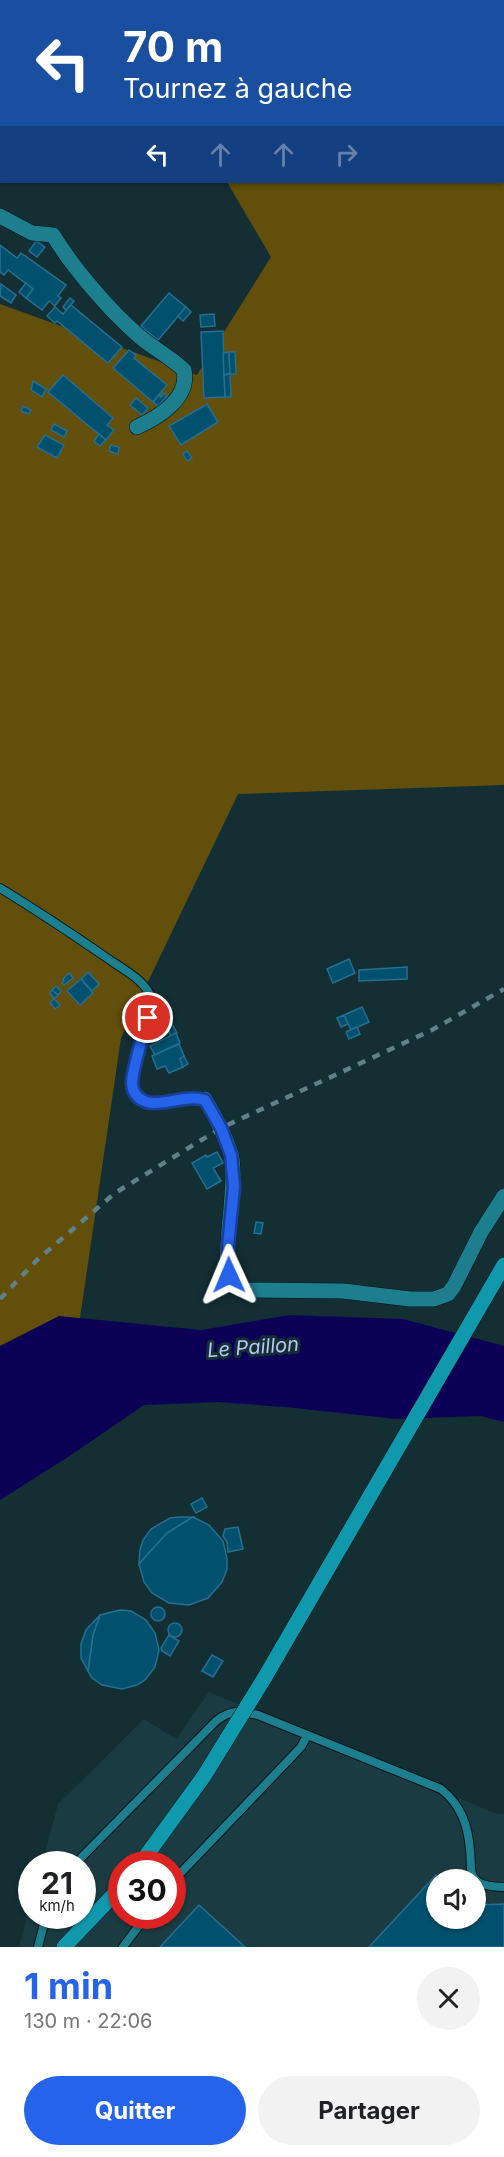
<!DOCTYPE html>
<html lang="fr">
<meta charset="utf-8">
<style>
:root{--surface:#fff;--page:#f2f2f2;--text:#202124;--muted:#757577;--accent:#2563eb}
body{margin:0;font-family:Inter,sans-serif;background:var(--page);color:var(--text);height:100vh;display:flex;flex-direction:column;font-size:22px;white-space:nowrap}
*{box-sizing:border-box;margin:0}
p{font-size:20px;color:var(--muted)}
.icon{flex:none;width:33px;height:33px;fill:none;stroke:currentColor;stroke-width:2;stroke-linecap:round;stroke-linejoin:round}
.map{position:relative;height:1947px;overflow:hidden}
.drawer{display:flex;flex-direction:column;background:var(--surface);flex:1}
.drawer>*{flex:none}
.guide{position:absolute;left:0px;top:0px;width:504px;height:183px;box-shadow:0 2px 4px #0004;background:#1a4fa0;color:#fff;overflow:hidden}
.tools{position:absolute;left:426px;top:1869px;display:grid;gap:12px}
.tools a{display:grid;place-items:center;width:60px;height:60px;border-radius:50%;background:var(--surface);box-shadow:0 2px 4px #0004;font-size:30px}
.speed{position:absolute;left:18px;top:1851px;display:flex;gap:12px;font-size:30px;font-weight:700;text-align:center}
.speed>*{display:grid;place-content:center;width:78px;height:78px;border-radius:50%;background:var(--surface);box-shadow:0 2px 4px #0004;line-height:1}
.speed small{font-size:15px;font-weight:400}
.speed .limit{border:9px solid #d22;background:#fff;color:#111}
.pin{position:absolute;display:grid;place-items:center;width:51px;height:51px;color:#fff;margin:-26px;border:3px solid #fff;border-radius:50%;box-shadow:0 2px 6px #0007}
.me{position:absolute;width:66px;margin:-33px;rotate:359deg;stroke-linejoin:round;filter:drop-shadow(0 0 4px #0008)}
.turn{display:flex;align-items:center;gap:21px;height:126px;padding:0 24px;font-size:27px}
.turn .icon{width:78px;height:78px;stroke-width:2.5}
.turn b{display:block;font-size:42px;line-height:51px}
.lanes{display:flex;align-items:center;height:57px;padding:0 24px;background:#0003;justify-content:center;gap:30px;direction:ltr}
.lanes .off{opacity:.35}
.round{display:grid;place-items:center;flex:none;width:63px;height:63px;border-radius:32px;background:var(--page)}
.headline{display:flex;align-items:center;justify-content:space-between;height:102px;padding:0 24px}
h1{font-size:36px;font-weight:700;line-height:45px;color:var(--accent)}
.primary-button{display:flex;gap:12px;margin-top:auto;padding:12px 24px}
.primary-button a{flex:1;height:69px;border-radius:36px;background:var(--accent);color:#fff;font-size:24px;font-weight:700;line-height:69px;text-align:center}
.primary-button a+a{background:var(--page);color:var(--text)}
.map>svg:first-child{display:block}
.built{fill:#1a3b41;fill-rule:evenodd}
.forest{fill:#614f0b}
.water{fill:#0c0056}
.building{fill:#00506e;stroke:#266f90;stroke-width:1.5}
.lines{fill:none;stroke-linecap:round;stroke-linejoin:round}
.lane-casing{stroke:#00161c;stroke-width:10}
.street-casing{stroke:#00161c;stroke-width:16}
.primary-casing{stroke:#00161c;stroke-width:16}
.lane{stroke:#1d7e8e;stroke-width:8}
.street{stroke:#1d7e8e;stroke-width:15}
.primary{stroke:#1099ad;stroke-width:15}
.rail{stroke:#5f8188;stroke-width:4.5;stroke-dasharray:8 8;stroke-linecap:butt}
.primary-bridge-casing{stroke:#00161c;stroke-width:16;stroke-linecap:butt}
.primary-bridge{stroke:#1099ad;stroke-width:15}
.route-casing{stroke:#184099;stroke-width:15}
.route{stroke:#2563eb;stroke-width:10}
.labels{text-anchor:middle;stroke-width:6;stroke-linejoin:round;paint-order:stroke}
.water-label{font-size:20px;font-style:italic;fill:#b9c7f6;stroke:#132f34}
</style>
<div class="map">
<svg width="504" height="1947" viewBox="0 0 504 1947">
<rect width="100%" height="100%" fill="#132f34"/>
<path class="built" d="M 209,1692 L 494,1813 L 504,1814 L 504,1947 L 19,1947 L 31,1901 L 32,1916 L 82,1916 L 82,1864 L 42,1864 L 58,1804 L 144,1719 L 176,1739 ZM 122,1864 L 172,1864 L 172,1916 L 122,1916 ZM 436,1880 L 476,1880 L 476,1918 L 436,1918 Z"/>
<path class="forest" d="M 120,0 L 504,0 L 504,785 L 238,794 L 121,1038 L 74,1359 L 0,1370 L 0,304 L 197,375 L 271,257 L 227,182 L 502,182 L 502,2 Z"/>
<path class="water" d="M 290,1315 L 403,1319 L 504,1346 L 504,1422 L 481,1416 L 396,1419 L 285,1407 L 218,1402 L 144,1405 L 68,1457 L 0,1500 L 0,1346 L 59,1316 L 201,1330 Z"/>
<g class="building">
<path d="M 36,241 L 45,247 L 37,257 L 29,251 Z"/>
<path d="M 0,245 L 17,258 L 21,253 L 66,285 L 58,296 L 61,298 L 55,306 L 49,301 L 42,310 L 26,298 L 33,289 L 8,270 L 4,275 L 0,272 Z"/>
<path d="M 26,283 L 33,289 L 26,298 L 19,292 Z"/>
<path d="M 1,284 L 16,295 L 11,303 L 0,296 Z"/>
<path d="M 169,293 L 186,307 L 158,340 L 141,326 Z"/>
<path d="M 70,298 L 74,301 L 66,310 L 63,307 Z"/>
<path d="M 71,305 L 122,347 L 108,363 L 57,321 L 55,323 L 47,316 L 55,307 L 63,314 Z"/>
<path d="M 186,307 L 191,312 L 183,321 L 178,316 Z"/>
<path d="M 214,314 L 215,326 L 201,327 L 200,315 Z"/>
<path d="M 223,331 L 225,397 L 204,398 L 201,332 Z"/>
<path d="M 129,350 L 136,355 L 134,358 L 167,385 L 153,402 L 113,368 Z"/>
<path d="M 229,352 L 230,374 L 224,375 L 223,353 Z"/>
<path d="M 229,352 L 235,352 L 236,374 L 230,374 Z"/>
<path d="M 230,374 L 231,397 L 225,397 L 224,375 Z"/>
<path d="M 63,375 L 113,418 L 107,425 L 114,430 L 106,440 L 48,392 Z"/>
<path d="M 33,381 L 46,389 L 42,397 L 31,390 Z"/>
<path d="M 164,393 L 167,396 L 158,406 L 153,402 L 159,395 L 161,397 Z"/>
<path d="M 136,398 L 148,408 L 142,415 L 130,405 Z"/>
<path d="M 207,404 L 218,422 L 181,445 L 169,426 Z"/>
<path d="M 23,406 L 31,410 L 29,414 L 21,411 Z"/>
<path d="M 54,424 L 67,431 L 64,437 L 51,430 Z"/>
<path d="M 99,434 L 106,440 L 100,446 L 94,441 Z"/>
<path d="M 45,435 L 64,445 L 57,458 L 37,447 Z"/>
<path d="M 111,445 L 119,447 L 118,454 L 109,451 Z"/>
<path d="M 187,451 L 192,458 L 187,461 L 183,454 Z"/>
<path d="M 349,959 L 355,973 L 333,983 L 327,969 Z"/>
<path d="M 407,967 L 407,979 L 359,981 L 359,970 Z"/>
<path d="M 88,972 L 99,984 L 92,991 L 81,979 Z"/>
<path d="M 69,973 L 73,978 L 64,985 L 62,983 L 64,981 L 63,979 Z"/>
<path d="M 81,979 L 93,993 L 80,1005 L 67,991 Z"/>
<path d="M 56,986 L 61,991 L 58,995 L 52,990 Z"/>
<path d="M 52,990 L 58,995 L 54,999 L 50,993 Z"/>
<path d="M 54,999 L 60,1005 L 55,1009 L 50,1002 Z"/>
<path d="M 362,1007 L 369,1022 L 351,1030 L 344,1015 Z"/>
<path d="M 157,1009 L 168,1024 L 152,1031 Z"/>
<path d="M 344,1015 L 348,1024 L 341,1027 L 337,1018 Z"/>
<path d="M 172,1024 L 177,1033 L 171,1036 L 166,1026 Z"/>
<path d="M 357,1027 L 360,1034 L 349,1039 L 346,1032 Z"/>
<path d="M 176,1033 L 180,1043 L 155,1055 L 150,1046 Z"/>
<path d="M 179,1044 L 184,1056 L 180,1059 L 183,1067 L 169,1073 L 165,1066 L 157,1069 L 152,1056 Z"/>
<path d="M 184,1056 L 188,1064 L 183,1067 L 180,1059 Z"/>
<path d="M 217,1152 L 223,1163 L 213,1168 L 221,1181 L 207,1189 L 192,1163 L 206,1155 L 207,1157 Z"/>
<path d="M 256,1222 L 263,1223 L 261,1234 L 254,1233 Z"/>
<path d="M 202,1498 L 207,1507 L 196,1513 L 191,1504 Z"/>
<path d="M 179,1517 L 193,1517 L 167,1533 L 139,1564 L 140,1550 L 143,1540 L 151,1529 L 170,1518 Z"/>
<path d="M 193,1517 L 209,1525 L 223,1541 L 227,1559 L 227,1569 L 222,1582 L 208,1598 L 189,1605 L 169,1603 L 152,1593 L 144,1582 L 139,1564 L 167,1533 Z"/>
<path d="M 238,1527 L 243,1549 L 228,1552 L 227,1542 L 223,1536 L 225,1529 Z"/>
<circle cx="158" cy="1614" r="7"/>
<path d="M 120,1610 L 131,1611 L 146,1620 L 155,1633 L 159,1650 L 155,1667 L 145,1680 L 137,1685 L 122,1689 L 102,1685 L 92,1678 L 88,1671 L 93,1635 L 100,1615 Z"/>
<path d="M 100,1615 L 93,1635 L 88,1671 L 81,1658 L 81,1644 L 86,1630 Z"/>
<circle cx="175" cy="1630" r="7"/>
<path d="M 169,1635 L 179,1641 L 170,1656 L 162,1651 L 161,1648 Z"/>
<path d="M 212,1655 L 223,1661 L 213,1677 L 202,1671 Z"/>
<path d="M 436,1875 L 441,1880 L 436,1880 L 436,1918 L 476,1918 L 476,1905 L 504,1904 L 504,1947 L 369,1947 Z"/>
<path d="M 199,1905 L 245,1947 L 160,1947 Z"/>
</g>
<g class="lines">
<g class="lane-casing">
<g id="lane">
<path d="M 0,888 C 36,910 72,934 107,958 C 121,968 141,978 149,993 C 161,1016 121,1074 136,1095 C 148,1112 175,1097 192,1097 C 196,1097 201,1098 205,1099"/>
<path d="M 75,1864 L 216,1721 C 231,1709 240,1711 258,1715 L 441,1789 C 461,1805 468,1825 470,1850 C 471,1857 470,1867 472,1874 C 476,1886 493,1887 504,1887"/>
<path d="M 172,1882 L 301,1747 L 307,1736"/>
<path d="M 38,1947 L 46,1916"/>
<path d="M 123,1947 L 146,1916"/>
</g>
</g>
<g class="street-casing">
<g id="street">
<path d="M 0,216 L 32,233 L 53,235 C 73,268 109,310 139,336 C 153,348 170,357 184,370 C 190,398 159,417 137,427"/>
<path d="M 205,1099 C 215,1116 225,1135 231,1154 C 239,1186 219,1263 232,1283 C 234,1287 238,1289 243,1290 L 343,1291 L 410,1299 L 434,1299 L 448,1294 L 454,1286 L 481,1232 L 504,1196"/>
</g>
</g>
<g class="primary-casing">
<g id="primary">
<path d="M 265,1677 L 504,1265"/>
<path d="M 64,1947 L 122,1886"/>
</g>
</g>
<use href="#lane" class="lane"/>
<use href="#street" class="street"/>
<use href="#primary" class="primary"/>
<path class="rail" d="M 0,1299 L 37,1260 L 115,1193 L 221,1128 L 432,1030 L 504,989"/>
<g class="primary-bridge-casing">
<path id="primary-bridge" d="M 140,1864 L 204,1776 L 265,1677"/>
</g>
<use href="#primary-bridge" class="primary-bridge"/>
</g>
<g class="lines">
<g class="route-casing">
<path id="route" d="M 148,1018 C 144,1033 132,1069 132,1083 C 132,1095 142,1103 154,1103 C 172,1103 187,1095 205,1100 L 221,1128 L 231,1155 L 234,1187 L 228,1246 L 229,1275"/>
</g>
<use href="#route" class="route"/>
</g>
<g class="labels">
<g class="water-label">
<text transform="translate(253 1347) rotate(-4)" y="7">Le Paillon</text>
</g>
</g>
</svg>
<div class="tools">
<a><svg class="icon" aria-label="sound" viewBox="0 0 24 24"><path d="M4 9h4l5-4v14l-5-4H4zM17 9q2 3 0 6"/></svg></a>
</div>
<div class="speed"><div>21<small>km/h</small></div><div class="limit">30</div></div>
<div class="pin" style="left:148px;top:1018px;background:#d93025"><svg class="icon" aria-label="arrive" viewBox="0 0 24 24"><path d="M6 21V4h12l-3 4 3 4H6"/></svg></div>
<svg class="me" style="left:229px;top:1275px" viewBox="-20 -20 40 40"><path d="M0-17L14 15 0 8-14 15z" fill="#2563eb" stroke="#fff" stroke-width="4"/></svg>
<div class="guide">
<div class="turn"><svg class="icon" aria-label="left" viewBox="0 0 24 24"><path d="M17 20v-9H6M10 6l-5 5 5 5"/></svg><div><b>70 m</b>Tournez à gauche</div></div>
<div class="lanes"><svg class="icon" aria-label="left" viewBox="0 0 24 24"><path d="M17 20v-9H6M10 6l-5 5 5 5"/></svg><svg class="icon off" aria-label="ahead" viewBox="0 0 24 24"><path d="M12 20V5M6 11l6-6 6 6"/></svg><svg class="icon off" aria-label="ahead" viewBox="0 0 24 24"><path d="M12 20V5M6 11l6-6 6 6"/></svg><svg class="icon off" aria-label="right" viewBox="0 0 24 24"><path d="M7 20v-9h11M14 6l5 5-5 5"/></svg></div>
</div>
</div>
<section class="drawer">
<div class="headline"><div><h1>1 min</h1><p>130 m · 22:06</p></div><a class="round"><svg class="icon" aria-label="close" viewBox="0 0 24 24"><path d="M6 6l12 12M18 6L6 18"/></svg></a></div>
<div class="primary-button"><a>Quitter</a><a>Partager</a></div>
</section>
